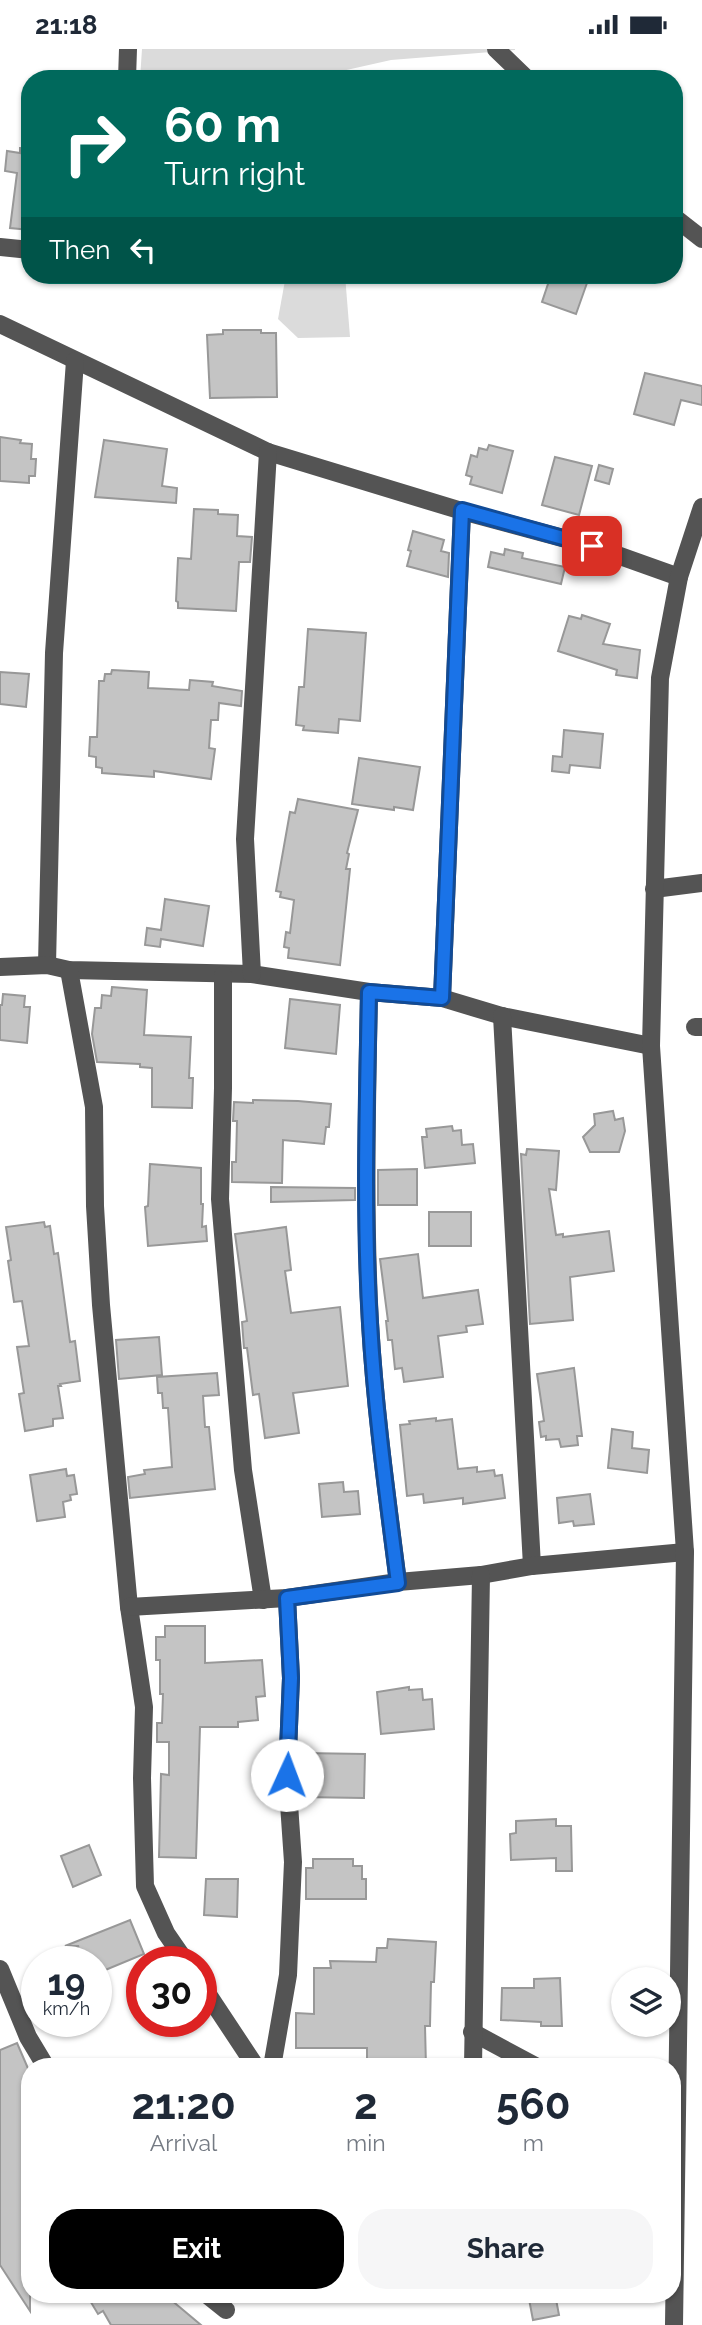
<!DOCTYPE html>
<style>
:root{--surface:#fff;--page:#f6f6f7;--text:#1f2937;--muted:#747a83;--accent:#000}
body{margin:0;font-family:Raleway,sans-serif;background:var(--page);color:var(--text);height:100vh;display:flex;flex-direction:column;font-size:26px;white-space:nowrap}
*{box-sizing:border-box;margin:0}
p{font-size:23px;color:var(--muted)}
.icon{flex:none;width:38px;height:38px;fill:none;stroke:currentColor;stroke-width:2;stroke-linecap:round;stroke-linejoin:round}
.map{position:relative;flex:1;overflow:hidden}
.drawer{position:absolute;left:21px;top:2009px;width:660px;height:245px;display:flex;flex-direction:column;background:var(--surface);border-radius:28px;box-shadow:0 2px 5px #0004}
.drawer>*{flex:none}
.banner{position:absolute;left:21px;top:21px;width:662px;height:214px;border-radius:28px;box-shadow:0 2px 5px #0004;background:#00695c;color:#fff;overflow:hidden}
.buttons{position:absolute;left:611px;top:1918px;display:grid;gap:14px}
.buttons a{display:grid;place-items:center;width:70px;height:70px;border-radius:50%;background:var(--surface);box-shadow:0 2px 5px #0004;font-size:35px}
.speed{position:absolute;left:21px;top:1897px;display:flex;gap:14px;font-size:35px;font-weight:700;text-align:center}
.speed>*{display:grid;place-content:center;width:91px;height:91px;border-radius:50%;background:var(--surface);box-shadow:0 2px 5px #0004;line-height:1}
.speed small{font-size:18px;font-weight:400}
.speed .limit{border:10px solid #d22;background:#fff;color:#111}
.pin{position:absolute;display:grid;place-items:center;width:60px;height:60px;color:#fff;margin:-30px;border-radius:14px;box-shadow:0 4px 10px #0006}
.me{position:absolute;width:77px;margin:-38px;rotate:2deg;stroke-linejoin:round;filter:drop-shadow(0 0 5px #0008)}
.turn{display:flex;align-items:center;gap:24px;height:147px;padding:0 28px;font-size:32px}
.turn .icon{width:91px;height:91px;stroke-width:2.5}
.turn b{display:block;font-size:49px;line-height:60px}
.then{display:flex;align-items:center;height:66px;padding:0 28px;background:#0003;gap:14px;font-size:26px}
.eta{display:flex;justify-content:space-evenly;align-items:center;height:119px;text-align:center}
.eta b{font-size:42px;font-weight:700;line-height:49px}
.button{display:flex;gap:14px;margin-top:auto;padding:14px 28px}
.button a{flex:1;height:80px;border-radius:28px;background:var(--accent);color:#fff;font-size:28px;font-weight:700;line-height:80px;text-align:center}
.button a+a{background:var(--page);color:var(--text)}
.status{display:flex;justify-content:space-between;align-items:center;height:49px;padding:0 35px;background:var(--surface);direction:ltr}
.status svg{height:19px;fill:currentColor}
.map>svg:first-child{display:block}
.green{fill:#dbdbdb}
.building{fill:#c4c4c4;stroke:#989898;stroke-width:2}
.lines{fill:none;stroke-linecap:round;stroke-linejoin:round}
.minor{stroke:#545454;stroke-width:18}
.route-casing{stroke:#114b97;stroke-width:18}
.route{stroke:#1a73e8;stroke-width:12}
</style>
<div class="status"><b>21:18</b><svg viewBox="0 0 49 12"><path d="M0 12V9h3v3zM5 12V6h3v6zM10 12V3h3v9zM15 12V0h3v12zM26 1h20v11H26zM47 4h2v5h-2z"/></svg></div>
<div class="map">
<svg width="702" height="2276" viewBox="0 0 702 2276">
<rect width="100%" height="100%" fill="#fff"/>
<g class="green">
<path d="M 142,0 L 515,0 L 515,1 L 391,11 L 342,22 L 341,30 L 140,30 Z"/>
<path d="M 286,226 L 345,226 L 350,288 L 298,289 L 278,270 Z"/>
</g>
<g class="building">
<path d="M 20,99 L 30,100 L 30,181 L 10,179 L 17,124 L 5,122 L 7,102 L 20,104 Z"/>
<path d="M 551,226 L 563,226 L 587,234 L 576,265 L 542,253 Z"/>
<path d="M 223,281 L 261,281 L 261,284 L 276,284 L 277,348 L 210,349 L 207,286 L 223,285 Z"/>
<path d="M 645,324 L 702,337 L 702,356 L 681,351 L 674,376 L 634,365 Z"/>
<path d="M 0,388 L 21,391 L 20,394 L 32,395 L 31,410 L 36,410 L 35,427 L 29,427 L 29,434 L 0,432 Z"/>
<path d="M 104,391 L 167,400 L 162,437 L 177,439 L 176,454 L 95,448 Z"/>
<path d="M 489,396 L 513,402 L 502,444 L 470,435 L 472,428 L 466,426 L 471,406 L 477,408 L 479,399 L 487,401 Z"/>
<path d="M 555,408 L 592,417 L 579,466 L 542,456 Z"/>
<path d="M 599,416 L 613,420 L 609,435 L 595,431 Z"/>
<path d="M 194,460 L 218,461 L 218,465 L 238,466 L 237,487 L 252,488 L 250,513 L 239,513 L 236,562 L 178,559 L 178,553 L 176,552 L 178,509 L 191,510 Z"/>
<path d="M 413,482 L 444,491 L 441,502 L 449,504 L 448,528 L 407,517 L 411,502 L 408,501 Z"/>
<path d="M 505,500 L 523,504 L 522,509 L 565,518 L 561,535 L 488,518 L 491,503 L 504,506 Z"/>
<path d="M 582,566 L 610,575 L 603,595 L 640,601 L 637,629 L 616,626 L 617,621 L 558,602 L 569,567 L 581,570 Z"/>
<path d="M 308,580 L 366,584 L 360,672 L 339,670 L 338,684 L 303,681 L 304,677 L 296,676 L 299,638 L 304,638 Z"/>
<path d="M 112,621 L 149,623 L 148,639 L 189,641 L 190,631 L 213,633 L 212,637 L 242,642 L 241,657 L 219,654 L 218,671 L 211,671 L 209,699 L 215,700 L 211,730 L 154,722 L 154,728 L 102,724 L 102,719 L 96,718 L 96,708 L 89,707 L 90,688 L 97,688 L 99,632 L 104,632 L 105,625 L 111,625 Z"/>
<path d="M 0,623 L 29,625 L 26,658 L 0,655 Z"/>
<path d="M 564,681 L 603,685 L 600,719 L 570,716 L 569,724 L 552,722 L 553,707 L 562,708 Z"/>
<path d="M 359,709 L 420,718 L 413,761 L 394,758 L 394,761 L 352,755 Z"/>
<path d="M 298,750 L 358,761 L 347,804 L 349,805 L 346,820 L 350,820 L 340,916 L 288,909 L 289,899 L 284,898 L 286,883 L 290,884 L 294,851 L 280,848 L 281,843 L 276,842 L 290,763 L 295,764 Z"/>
<path d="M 165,850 L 209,857 L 203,897 L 161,890 L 160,898 L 145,896 L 147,879 L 161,881 Z"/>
<path d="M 112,938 L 147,941 L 144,986 L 191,988 L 189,1029 L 193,1029 L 192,1059 L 152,1058 L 152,1019 L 140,1018 L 140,1015 L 97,1013 L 92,985 L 95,959 L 101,959 L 102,946 L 111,947 Z"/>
<path d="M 3,945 L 25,947 L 24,958 L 30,958 L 27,994 L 0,991 L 0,956 L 2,956 Z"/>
<path d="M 290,950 L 340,956 L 336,1005 L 285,999 Z"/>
<path d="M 253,1051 L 298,1052 L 331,1055 L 329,1078 L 326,1078 L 324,1095 L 283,1091 L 282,1134 L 232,1133 L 232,1113 L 236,1113 L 237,1072 L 233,1072 L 234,1053 L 253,1054 Z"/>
<path d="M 613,1062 L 615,1071 L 623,1069 L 625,1082 L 619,1103 L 590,1103 L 583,1088 L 595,1076 L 594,1065 Z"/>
<path d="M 452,1077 L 453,1082 L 461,1081 L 462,1096 L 473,1095 L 475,1114 L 425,1119 L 422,1088 L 427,1088 L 426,1080 Z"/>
<path d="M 527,1100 L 559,1102 L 556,1141 L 549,1140 L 556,1186 L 563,1185 L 563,1188 L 609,1182 L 614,1222 L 570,1228 L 573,1271 L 530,1275 L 521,1105 L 526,1106 Z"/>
<path d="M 150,1115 L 201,1119 L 201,1155 L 203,1155 L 202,1178 L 206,1177 L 207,1192 L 148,1197 L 145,1158 L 148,1157 Z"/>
<path d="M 417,1120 L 417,1156 L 378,1156 L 378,1121 Z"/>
<path d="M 271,1138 L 355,1139 L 355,1151 L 271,1153 Z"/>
<rect x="429" y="1163" width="42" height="34"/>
<path d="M 44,1173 L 45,1178 L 50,1177 L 54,1205 L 58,1204 L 70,1293 L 75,1292 L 80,1332 L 60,1335 L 61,1337 L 58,1337 L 63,1369 L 53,1370 L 53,1377 L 25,1382 L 19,1345 L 24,1344 L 17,1298 L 29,1297 L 22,1252 L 14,1253 L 8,1212 L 11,1211 L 6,1178 Z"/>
<path d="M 286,1178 L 291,1221 L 285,1222 L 291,1264 L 340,1258 L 348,1337 L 293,1344 L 299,1384 L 265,1389 L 259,1345 L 253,1346 L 247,1299 L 244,1299 L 242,1273 L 247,1272 L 235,1185 Z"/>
<path d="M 418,1205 L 423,1249 L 478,1241 L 483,1275 L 466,1277 L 467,1283 L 438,1287 L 443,1328 L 404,1333 L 402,1319 L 395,1320 L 392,1291 L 388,1291 L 386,1272 L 388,1272 L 380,1210 Z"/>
<path d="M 159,1288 L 162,1326 L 119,1330 L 116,1291 Z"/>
<path d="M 574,1319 L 582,1387 L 577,1387 L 578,1396 L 561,1398 L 559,1390 L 546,1391 L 546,1387 L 541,1388 L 539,1373 L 544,1372 L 537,1325 Z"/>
<path d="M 217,1324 L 219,1346 L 203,1347 L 205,1378 L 209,1378 L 215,1440 L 130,1449 L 128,1428 L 145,1425 L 144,1421 L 172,1418 L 168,1359 L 163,1359 L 162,1344 L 158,1344 L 157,1328 Z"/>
<path d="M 436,1369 L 436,1372 L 452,1370 L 458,1420 L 477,1418 L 477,1423 L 494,1421 L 495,1427 L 502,1426 L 505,1449 L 463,1455 L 463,1449 L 424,1454 L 423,1445 L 407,1447 L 400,1376 L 410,1375 L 409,1372 Z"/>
<path d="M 612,1380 L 633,1383 L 632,1399 L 649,1401 L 647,1424 L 608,1419 Z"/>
<path d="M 66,1420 L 67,1427 L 74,1426 L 77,1445 L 70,1446 L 71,1451 L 63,1453 L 65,1468 L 37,1472 L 30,1426 Z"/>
<path d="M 343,1433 L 344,1443 L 358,1442 L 360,1465 L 322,1468 L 319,1435 Z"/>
<path d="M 590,1445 L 594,1475 L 574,1477 L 573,1472 L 559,1474 L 557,1449 Z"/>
<path d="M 165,1577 L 205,1577 L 205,1614 L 262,1611 L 265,1647 L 256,1648 L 258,1671 L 238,1673 L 238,1678 L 200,1678 L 196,1809 L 159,1808 L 161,1725 L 169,1726 L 169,1693 L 157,1693 L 157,1674 L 162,1674 L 163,1645 L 160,1645 L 160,1611 L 156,1611 L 156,1588 L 165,1588 Z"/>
<path d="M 409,1638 L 409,1641 L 422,1640 L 423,1651 L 432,1650 L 434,1680 L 381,1685 L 377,1643 Z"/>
<path d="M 302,1704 L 365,1705 L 364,1749 L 301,1748 Z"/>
<path d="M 556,1770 L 556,1777 L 571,1777 L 572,1822 L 556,1822 L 556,1809 L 511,1811 L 510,1785 L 516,1784 L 516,1772 Z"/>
<path d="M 89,1796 L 101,1826 L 73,1838 L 61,1807 Z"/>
<path d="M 313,1810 L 353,1810 L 353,1817 L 362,1817 L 362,1830 L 366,1830 L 366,1850 L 306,1850 L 306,1819 L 313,1819 Z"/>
<path d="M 206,1830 L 238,1830 L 237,1868 L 204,1866 Z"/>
<path d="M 130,1871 L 144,1905 L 98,1924 L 96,1913 L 43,1913 L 79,1897 L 65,1897 Z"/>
<path d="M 388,1890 L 436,1893 L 434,1933 L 431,1933 L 430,1977 L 425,1977 L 426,2018 L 367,2018 L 367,1999 L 296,1999 L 296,1964 L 314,1965 L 314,1919 L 331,1919 L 330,1912 L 376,1913 L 377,1899 L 387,1899 Z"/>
<path d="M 560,1929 L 562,1977 L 541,1977 L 541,1973 L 501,1971 L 502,1939 L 534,1939 L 534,1930 Z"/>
<path d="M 17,1994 L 30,2024 L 30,2262 L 0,2216 L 0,2001 Z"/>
<path d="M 86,2245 L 164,2245 L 201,2276 L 111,2276 L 103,2262 L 98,2265 Z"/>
<path d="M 528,2245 L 555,2245 L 559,2266 L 533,2271 Z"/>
</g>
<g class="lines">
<g class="minor">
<path d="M 496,0 L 527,30"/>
<path d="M 127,30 L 128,0"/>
<path d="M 674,168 L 702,190"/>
<path d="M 0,198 L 30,201"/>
<path d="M 0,275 L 268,403 L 462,462 L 592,497 L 679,528"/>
<path d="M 654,840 L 702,834"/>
<path d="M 47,916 L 54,604 L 75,312"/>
<path d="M 0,918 L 47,916 L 69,921 L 252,925 L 369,943 L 442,949 L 502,967 L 651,997"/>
<path d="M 69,921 L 94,1058 L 95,1157 L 101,1256 L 129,1558 L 144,1658 L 142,1729 L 145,1837 L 166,1884 L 186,1913"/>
<path d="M 252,925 L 245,790 L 268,403"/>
<path d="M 223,926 L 223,1039 L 220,1150 L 243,1421 L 263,1551"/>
<path d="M 369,943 C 367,1053 364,1163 370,1274 C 375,1360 387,1447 398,1533"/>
<path d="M 442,949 L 462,462"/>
<path d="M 502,967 L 532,1517"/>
<path d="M 695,978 L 702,978"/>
<path d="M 129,1558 L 287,1549 L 398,1533 L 481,1526 L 532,1517 L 685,1503"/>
<path d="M 0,1920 L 28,1988 L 46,2018"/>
<path d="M 201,1935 L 256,2018"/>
<path d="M 472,1983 L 537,2018"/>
<path d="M 272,2018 L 288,1926 L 293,1813 L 287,1726 L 291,1629 L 287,1549"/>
<path d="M 473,2018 L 481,1526"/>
<path d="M 206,2245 L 226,2261"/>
<path d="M 674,2276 L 685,1503 L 651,997 L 660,629 L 679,528 L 702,458"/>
</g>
</g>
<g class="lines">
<g class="route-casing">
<path id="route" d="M 287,1726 L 291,1629 L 287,1549 L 398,1534 C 387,1447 375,1361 370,1274 C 363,1163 367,1053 369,943 L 442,949 L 462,461 L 592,497"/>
</g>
<use href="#route" class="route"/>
</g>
</svg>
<div class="buttons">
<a><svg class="icon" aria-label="layers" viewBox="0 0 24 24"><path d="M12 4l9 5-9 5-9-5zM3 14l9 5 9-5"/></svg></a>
</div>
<div class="speed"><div>19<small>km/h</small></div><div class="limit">30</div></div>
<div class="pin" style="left:592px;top:497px;background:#d93025"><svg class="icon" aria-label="arrive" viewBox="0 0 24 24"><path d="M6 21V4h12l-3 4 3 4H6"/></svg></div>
<svg class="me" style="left:287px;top:1726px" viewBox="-20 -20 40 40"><circle r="19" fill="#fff"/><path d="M0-13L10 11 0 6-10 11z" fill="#1a73e8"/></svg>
<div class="banner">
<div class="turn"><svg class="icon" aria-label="right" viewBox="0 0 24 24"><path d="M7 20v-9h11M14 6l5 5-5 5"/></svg><div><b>60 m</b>Turn right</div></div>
<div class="then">Then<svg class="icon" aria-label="left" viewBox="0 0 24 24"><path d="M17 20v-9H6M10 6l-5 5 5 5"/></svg></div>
</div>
<section class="drawer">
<div class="eta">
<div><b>21:20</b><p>Arrival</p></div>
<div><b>2</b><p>min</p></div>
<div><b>560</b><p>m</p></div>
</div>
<div class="button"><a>Exit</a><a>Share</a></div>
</section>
</div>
